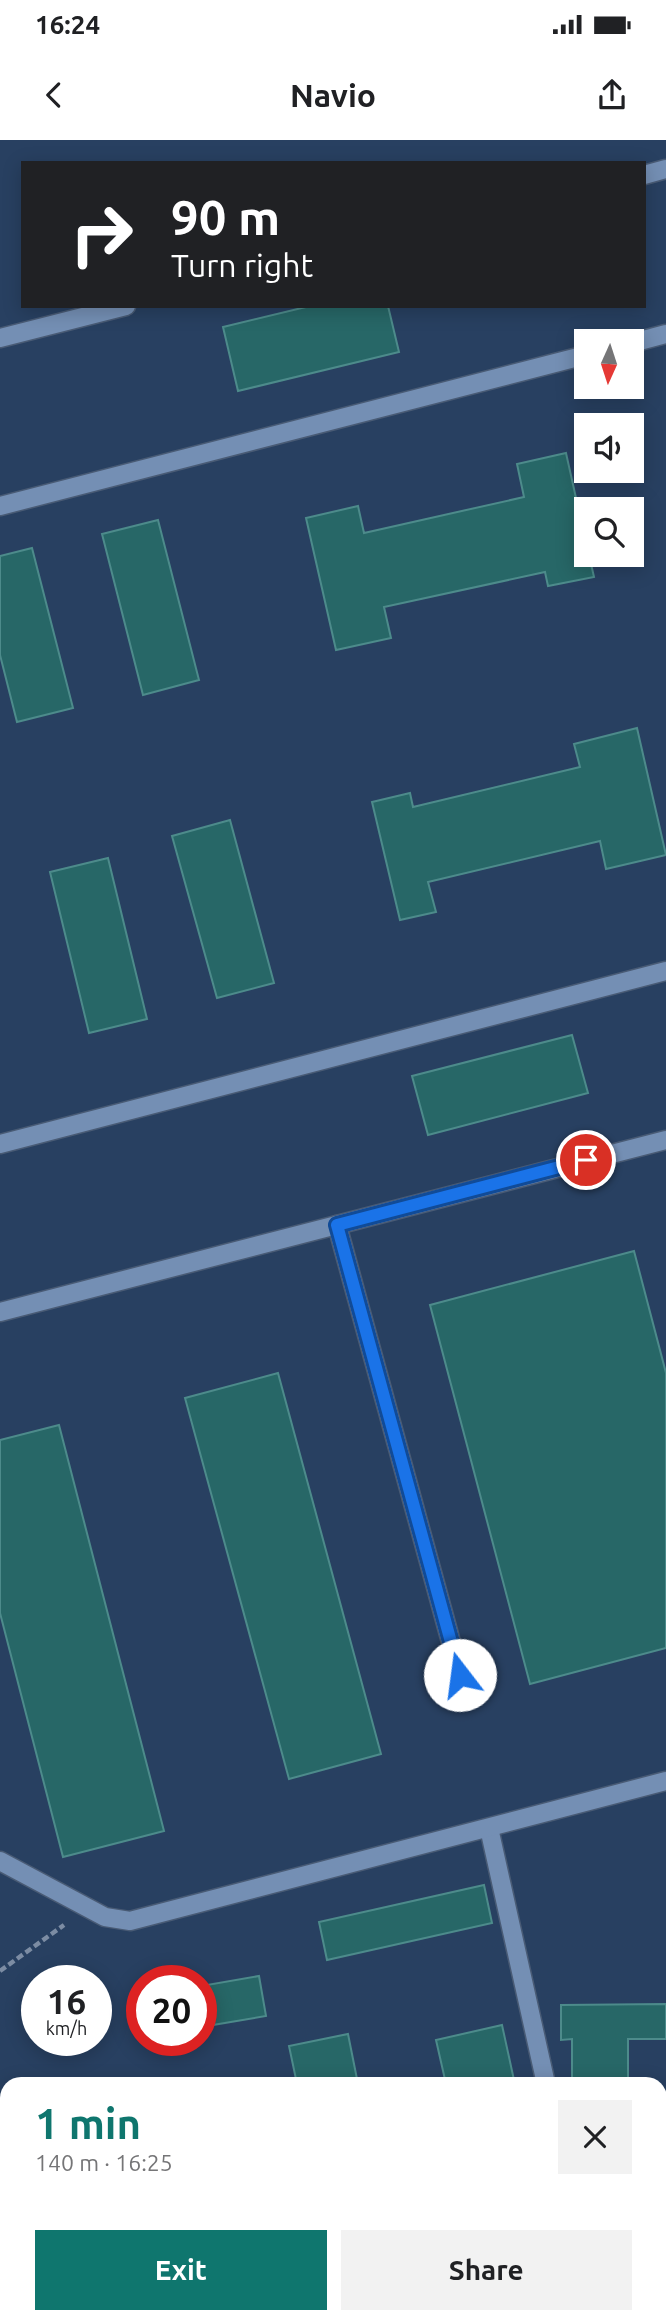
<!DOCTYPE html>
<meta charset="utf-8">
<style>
:root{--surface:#fff;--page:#f2f2f2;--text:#202124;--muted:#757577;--accent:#0f766e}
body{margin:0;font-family:Ubuntu,sans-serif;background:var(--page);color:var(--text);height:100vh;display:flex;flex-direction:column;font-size:26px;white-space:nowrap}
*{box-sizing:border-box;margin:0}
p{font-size:23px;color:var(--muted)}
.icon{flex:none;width:38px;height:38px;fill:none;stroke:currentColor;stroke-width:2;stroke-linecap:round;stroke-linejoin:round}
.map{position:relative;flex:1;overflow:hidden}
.drawer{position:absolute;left:0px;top:1937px;width:667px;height:247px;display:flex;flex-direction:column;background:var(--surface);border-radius:21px 21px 0 0;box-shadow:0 4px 18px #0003}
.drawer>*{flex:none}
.guide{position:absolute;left:21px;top:21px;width:625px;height:147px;border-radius:0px;box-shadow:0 4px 18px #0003;background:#202124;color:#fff;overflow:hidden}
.needle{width:46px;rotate:183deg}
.fabs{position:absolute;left:574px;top:189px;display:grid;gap:14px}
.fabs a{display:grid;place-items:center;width:70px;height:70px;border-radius:0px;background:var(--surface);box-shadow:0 4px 18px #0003;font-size:35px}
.speed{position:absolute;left:21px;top:1825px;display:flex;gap:14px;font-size:35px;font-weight:700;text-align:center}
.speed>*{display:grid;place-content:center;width:91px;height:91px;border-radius:50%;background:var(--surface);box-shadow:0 4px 18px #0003;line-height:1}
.speed small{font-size:18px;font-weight:400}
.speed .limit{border:10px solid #d22;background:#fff;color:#111}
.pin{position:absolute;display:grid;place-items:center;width:60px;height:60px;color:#fff;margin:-30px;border:4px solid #fff;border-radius:50%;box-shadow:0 2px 7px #0007}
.me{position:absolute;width:77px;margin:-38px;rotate:345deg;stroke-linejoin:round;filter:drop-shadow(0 0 5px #0008)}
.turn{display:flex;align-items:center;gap:24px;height:147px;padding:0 35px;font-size:32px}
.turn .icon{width:91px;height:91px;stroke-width:2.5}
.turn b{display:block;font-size:49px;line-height:60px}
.round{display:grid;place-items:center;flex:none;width:74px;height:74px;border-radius:0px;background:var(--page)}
.head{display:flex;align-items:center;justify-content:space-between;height:119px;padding:0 35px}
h1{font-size:42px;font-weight:600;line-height:52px;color:var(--accent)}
.cta{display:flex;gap:14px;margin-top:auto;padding:14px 35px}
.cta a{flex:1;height:80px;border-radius:0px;background:var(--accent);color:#fff;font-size:28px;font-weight:600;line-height:80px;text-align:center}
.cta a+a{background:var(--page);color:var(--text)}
.status{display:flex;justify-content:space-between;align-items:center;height:49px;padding:0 35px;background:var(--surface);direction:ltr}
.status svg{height:19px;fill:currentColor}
header{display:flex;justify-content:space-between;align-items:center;height:91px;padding:0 35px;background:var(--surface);font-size:32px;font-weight:600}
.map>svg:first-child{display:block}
.building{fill:#276767;stroke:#4d8b8b;stroke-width:2}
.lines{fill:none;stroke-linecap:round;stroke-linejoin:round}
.service-casing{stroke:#495b75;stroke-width:21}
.minor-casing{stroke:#495b75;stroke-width:21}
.path{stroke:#7c8ca3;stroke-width:4.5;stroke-dasharray:7 3.5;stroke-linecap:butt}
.service{stroke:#748fb4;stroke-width:18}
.minor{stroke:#748fb4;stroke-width:18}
.route-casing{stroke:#114b97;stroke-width:18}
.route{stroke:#1a73e8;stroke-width:12}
</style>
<div class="status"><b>16:24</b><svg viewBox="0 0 49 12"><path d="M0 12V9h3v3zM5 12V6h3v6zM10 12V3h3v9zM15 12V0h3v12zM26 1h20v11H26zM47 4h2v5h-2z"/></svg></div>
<header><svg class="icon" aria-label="back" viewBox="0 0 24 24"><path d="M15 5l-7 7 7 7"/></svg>Navio<svg class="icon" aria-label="share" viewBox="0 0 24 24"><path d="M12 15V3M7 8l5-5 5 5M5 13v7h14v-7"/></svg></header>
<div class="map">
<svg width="666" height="2183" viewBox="0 0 666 2183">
<rect width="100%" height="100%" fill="#284061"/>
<g class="building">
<path d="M 310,166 L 388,166 L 399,212 L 238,251 L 223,187 Z"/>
<path d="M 566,313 L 586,403 L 586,415 L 589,415 L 594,437 L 548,446 L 545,432 L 384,467 L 391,498 L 336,510 L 306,378 L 358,366 L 364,393 L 524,357 L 517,324 Z"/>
<path d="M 158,380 L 199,540 L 143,555 L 102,394 Z"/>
<path d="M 32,408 L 73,568 L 17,582 L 0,515 L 0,416 Z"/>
<path d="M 637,588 L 666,715 L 606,729 L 600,701 L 428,742 L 436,772 L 400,780 L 372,662 L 410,653 L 413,667 L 580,627 L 574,604 Z"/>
<path d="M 230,680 L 274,843 L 217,858 L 172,696 Z"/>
<path d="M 108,718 L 147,879 L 89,893 L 50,732 Z"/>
<path d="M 572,895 L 588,953 L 428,995 L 412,936 Z"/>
<path d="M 634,1111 L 666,1233 L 666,1508 L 530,1544 L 430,1165 Z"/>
<path d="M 278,1233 L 381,1614 L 289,1639 L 185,1258 Z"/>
<path d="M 59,1285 L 164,1691 L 63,1717 L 0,1473 L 0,1300 Z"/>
<path d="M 484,1745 L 492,1783 L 327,1820 L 319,1782 Z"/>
<path d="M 259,1836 L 266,1876 L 201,1887 L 201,1846 Z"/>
<path d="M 666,1864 L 666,1899 L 628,1899 L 628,1944 L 572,1944 L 572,1899 L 561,1900 L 561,1865 Z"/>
<path d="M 502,1885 L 514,1940 L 498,1944 L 446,1944 L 436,1900 Z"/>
<path d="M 348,1894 L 358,1944 L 297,1944 L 289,1906 Z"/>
</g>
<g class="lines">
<g class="service-casing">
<g id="service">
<path d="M 644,35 L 666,29"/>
<path d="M 0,198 L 126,166"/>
<path d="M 632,203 L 666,194"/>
<path d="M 0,366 L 586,215"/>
<path d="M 0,1004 L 666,831"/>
<path d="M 337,1085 L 460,1535"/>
<path d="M 0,1172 L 666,1000"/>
</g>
</g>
<g class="minor-casing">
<g id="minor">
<path d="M 489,1688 L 546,1944"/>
<path d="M 0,1721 L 105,1777 L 130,1781 L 666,1641"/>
<path d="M 660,2026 L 666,2026"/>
<path d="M 600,2177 L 602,2183"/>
</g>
</g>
<g class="path">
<path d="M 0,1831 L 64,1785"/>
<path d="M 0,2110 L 7,2111"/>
<path d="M 165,2177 L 169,2183"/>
</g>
<use href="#service" class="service"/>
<use href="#minor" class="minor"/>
</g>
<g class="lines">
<g class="route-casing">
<path id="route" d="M 460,1535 L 337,1085 L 586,1020"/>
</g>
<use href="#route" class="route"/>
</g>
</svg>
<div class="fabs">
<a><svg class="needle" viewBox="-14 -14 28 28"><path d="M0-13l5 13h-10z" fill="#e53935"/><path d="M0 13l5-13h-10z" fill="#757577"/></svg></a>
<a><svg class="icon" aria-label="sound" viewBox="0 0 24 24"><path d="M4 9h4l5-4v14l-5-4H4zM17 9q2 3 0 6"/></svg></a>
<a><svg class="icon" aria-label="search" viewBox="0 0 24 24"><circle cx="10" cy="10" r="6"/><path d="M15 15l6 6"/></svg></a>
</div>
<div class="speed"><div>16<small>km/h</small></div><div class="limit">20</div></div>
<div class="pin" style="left:586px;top:1020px;background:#d93025"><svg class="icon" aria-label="arrive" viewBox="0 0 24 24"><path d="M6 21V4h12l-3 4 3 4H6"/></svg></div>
<svg class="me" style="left:460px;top:1535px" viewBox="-20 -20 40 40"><circle r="19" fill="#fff"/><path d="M0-13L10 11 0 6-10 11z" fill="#1a73e8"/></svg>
<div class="guide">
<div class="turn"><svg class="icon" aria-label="right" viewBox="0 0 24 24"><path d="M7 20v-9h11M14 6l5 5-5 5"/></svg><div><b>90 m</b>Turn right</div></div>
</div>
<section class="drawer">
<div class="head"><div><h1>1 min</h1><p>140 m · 16:25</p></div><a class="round"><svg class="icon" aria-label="close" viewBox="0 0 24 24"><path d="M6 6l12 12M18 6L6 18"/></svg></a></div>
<div class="cta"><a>Exit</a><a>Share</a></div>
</section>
</div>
